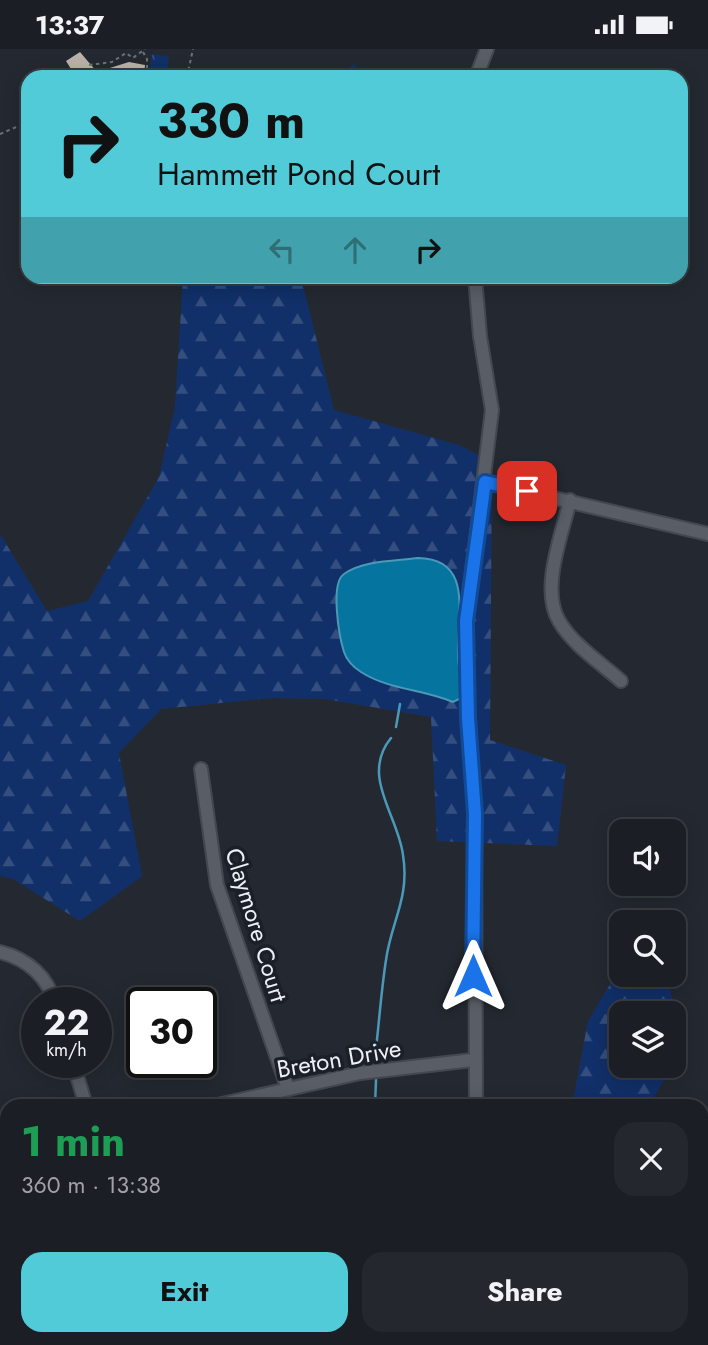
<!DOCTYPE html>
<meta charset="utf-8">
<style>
:root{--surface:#1b1f25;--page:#24272d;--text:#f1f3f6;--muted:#a0a2a7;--line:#393d42;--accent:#52cbd9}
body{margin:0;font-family:Jost,sans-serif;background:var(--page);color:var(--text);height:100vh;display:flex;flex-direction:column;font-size:26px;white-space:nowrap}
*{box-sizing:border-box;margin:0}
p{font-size:23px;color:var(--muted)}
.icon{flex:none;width:38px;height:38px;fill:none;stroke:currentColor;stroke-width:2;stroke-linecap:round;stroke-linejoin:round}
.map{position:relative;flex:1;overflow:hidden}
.details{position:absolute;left:0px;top:1050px;width:709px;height:247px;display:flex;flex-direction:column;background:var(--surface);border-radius:21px 21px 0 0;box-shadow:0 4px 18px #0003,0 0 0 2px var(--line)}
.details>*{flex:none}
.banner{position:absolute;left:21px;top:21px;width:667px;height:214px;border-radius:21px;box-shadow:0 4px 18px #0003,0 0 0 2px var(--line);background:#52cbd9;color:#111;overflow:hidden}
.controls{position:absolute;left:609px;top:770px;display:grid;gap:14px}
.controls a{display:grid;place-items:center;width:77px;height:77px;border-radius:14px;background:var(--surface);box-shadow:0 4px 18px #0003,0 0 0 2px var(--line);font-size:35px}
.speed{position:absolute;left:21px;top:938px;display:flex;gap:14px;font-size:35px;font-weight:700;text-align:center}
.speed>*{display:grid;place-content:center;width:91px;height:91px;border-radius:50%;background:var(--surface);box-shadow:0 4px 18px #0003,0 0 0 2px var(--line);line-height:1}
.speed small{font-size:18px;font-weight:400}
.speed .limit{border:4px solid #111;border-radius:10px;background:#fff;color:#111}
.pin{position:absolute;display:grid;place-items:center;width:60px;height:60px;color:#fff;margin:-30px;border-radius:14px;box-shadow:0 4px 10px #0006}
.me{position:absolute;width:77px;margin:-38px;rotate:0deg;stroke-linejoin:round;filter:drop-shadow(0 0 5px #0008)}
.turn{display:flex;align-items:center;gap:24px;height:147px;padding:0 21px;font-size:32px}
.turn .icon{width:91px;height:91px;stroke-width:2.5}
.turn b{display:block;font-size:49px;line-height:60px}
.lanes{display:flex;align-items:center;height:66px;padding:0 21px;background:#0003;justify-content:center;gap:35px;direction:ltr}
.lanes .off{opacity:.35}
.round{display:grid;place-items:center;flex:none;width:74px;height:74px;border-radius:21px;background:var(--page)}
.headline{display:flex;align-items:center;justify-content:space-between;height:119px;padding:0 21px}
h1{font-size:42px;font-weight:700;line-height:52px;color:#1e9e55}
.primary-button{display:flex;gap:14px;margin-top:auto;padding:14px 21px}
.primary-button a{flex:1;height:80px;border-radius:21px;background:var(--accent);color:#111;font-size:28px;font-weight:700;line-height:80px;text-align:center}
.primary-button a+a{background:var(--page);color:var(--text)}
.status{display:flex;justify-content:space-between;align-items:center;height:49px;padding:0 35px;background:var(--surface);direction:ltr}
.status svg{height:19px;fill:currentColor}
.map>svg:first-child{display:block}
.forest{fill:url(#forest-firs)}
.park{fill:url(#park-crowns)}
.water{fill:#05749e;stroke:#4b99b8;stroke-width:2}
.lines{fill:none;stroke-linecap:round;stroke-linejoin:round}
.stream{stroke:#4b99b8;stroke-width:2.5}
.building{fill:#bbb1a9}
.minor-casing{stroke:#44474e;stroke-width:16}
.path{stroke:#6d7178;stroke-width:2;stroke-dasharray:3.5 3.5;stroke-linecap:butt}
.minor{stroke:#585d66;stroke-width:12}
.route-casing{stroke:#114b97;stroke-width:18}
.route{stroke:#1a73e8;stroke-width:12}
.labels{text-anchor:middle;stroke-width:7;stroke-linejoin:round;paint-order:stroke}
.street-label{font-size:24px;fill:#edf0f5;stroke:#1b1f27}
</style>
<div class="status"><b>13:37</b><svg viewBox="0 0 49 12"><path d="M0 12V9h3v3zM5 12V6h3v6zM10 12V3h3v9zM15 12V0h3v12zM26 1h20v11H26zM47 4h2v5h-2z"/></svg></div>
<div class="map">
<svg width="708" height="1296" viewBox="0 0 708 1296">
<defs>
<pattern id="forest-firs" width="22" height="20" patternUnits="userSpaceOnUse" patternTransform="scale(1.75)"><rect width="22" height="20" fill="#113069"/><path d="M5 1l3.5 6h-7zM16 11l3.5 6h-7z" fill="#344e7f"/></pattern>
<pattern id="park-crowns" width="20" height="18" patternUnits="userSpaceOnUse" patternTransform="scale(1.75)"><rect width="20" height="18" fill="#113069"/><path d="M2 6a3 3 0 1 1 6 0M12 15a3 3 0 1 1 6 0" fill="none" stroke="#344e7f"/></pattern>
</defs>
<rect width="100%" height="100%" fill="#242931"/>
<g class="forest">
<path d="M 354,15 L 367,28 L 338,28 Z"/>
<path d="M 183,228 L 301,228 L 334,361 L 459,396 L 492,413 L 490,691 L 566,716 L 557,797 L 437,792 L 431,668 L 325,650 L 271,649 L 161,660 L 119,704 L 142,827 L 80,872 L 13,830 L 0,827 L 0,485 L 47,562 L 88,552 L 159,428 L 175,358 Z"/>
<path d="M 621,917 L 621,926 L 665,926 L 687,995 L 674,1016 L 674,964 L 621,964 L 621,1017 L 673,1017 L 648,1057 L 572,1057 L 588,972 Z"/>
<path d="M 218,1290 L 476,1290 L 471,1296 L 217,1296 Z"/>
</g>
<path class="park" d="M 152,5 L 169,8 L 166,28 L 149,28 Z"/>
<path class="water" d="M 418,509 C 475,510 456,567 458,607 C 458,621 465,636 461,649 L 453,653 C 423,640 389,641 361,623 C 353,618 347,612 344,603 C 339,587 330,534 344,525 C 363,511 396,512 418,509 Z"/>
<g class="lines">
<g class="stream">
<path d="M 396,678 L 400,655"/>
<path d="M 375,1008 C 379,976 381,943 386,911 C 391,873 410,849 403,806 C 398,766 360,727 391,689"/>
<path d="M 375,1057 L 376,1031"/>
<path d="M 232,1296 L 233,1290"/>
</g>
</g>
<path class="building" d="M 80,3 L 97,23 L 129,13 L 145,16 L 144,28 L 76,28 L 66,12 Z"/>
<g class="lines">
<g class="minor-casing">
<g id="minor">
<path d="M 476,28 L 487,0"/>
<path d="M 475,228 L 480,287 L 492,361 L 466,572 L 468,669 L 475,765 L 476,1057"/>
<path d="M 485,433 L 708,485"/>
<path d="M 570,451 C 562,486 540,540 559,572 C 573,596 601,614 621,632"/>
<path d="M 201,720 L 217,836 L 288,1040"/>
<path d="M 0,903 C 27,910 47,927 55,954"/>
<path d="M 73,1013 L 86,1057"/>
<path d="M 213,1057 L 360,1024 L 473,1011"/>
<path d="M 702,1092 L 708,1083"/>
<path d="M 0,1104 L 7,1103"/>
<path d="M 702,1195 L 708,1196"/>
<path d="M 0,1251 L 7,1260"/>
<path d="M 31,1290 L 37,1296"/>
<path d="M 492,1290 L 497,1296"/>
<path d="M 89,1296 L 95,1290"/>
<path d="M 681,1296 L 682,1290"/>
</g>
</g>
<g class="path">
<path d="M 143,3 L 147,10 L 147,28"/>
<path d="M 89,16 L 112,13 L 126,4 L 133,9 L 145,0"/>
<path d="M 74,28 L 76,26"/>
<path d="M 187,28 L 193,0"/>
<path d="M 0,85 L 28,73"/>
</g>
<use href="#minor" class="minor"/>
</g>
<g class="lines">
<g class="route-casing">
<path id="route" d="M 473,927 L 475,765 L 468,669 L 466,572 L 485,433 L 527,442"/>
</g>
<use href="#route" class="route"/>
</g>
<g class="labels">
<g class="street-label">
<text transform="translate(256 876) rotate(73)" y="8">Claymore Court</text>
<text transform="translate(339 1010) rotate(-10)" y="8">Breton Drive</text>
</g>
</g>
</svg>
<div class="controls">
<a><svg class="icon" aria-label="sound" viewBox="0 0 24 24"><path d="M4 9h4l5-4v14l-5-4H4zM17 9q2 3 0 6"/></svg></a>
<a><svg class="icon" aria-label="search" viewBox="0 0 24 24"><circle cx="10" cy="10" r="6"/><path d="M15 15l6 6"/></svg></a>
<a><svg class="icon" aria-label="layers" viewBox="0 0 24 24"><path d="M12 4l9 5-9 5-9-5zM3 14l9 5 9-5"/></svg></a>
</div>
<div class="speed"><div>22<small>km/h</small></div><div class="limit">30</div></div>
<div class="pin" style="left:527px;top:442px;background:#d93025"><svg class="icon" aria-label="arrive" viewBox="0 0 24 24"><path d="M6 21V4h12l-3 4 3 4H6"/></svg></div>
<svg class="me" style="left:473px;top:927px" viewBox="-20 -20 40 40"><path d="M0-17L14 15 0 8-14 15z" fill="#1a73e8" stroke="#fff" stroke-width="4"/></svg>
<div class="banner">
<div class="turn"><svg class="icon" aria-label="right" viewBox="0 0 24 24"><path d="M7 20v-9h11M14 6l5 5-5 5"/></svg><div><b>330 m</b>Hammett Pond Court</div></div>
<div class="lanes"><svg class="icon off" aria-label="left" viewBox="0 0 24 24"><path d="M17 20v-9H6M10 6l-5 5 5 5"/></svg><svg class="icon off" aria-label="ahead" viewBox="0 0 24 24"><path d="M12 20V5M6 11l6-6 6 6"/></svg><svg class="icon" aria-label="right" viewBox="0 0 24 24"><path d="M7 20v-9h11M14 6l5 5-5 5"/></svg></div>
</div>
<section class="details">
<div class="headline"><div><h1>1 min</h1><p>360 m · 13:38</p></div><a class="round"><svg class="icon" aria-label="close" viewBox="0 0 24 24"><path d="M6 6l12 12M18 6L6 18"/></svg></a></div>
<div class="primary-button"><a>Exit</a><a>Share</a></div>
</section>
</div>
